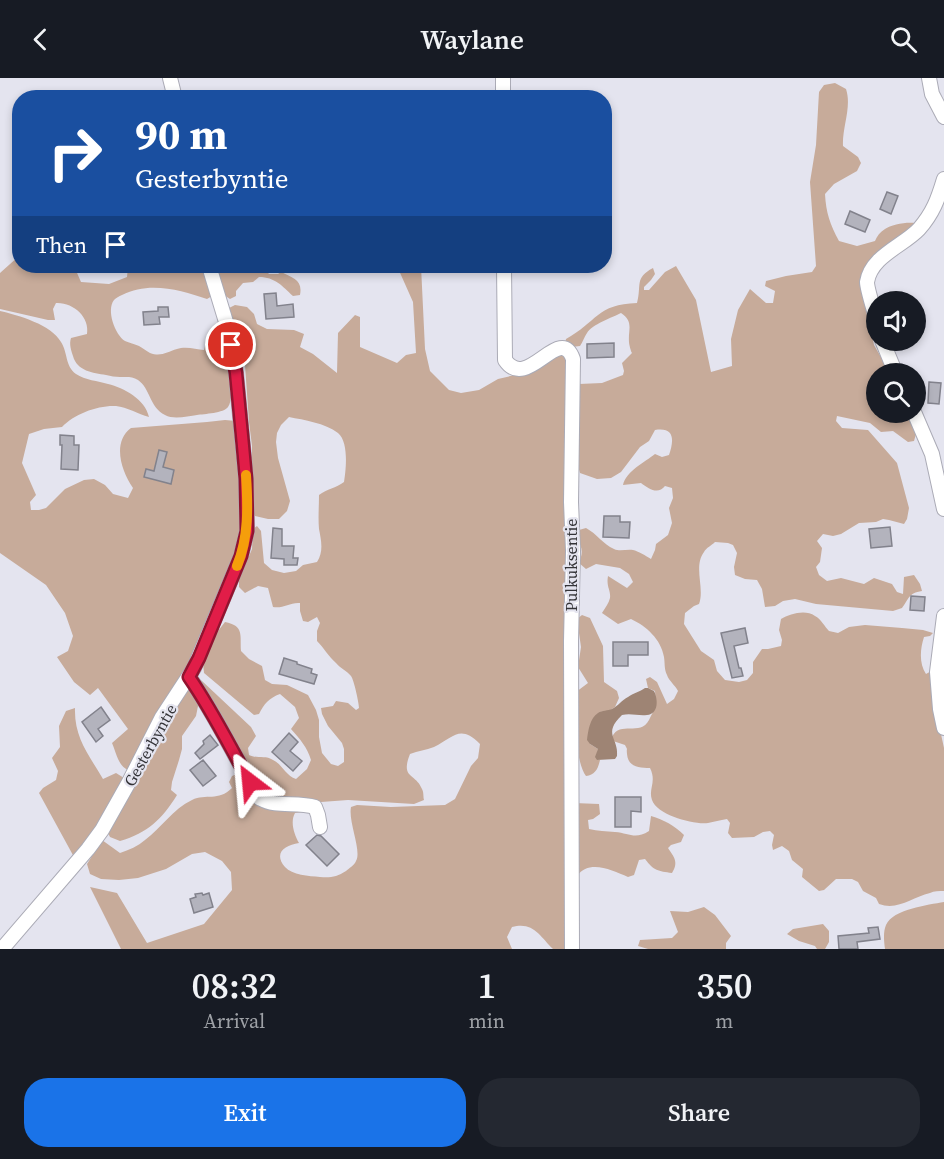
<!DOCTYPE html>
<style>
:root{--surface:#171b24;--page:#242831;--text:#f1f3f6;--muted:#9ea1a6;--accent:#1a73e8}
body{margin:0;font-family:"Source Serif 4",serif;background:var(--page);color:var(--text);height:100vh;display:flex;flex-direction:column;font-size:22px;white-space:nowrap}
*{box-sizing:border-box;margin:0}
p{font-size:20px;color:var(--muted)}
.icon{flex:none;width:33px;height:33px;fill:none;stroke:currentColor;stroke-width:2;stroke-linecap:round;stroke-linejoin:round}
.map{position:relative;height:871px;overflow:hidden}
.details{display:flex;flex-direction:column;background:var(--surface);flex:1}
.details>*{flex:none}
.hud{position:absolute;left:12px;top:12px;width:600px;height:183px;border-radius:24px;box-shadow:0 3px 9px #0003;background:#1a4fa0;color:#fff;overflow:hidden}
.buttons{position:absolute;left:866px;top:213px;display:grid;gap:12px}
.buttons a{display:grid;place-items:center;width:60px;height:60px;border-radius:50%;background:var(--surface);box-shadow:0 3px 9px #0003;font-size:30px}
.pin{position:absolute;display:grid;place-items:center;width:51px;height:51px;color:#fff;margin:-26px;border:3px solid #fff;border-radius:50%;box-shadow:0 2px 6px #0007}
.me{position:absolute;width:66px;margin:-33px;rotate:331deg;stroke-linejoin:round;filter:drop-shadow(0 0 4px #0008)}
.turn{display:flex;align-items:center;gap:21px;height:126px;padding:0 24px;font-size:27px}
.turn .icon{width:78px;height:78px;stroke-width:2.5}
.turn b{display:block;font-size:42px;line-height:51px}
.then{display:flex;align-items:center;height:57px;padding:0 24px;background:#0003;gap:12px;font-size:22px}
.eta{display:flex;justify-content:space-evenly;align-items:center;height:102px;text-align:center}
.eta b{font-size:36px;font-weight:600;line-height:42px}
.button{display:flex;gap:12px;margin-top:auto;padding:12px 24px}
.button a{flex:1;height:69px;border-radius:24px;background:var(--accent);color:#fff;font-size:24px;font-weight:600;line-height:69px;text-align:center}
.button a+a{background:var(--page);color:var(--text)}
header{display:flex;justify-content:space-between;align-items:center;height:78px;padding:0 24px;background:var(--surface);font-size:27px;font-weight:600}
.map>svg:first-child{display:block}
.forest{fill:#c7ab9a}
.water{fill:#9e8474}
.building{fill:#b3b3bd;stroke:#82828c;stroke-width:1.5}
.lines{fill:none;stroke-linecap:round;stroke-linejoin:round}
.minor-casing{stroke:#ababb6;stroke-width:16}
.minor{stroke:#fff;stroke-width:14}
.route-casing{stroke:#92132f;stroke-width:15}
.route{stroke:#e11d48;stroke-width:10}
.slow{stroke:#f59e0b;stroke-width:10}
.labels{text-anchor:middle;stroke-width:4.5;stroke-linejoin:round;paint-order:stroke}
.street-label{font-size:16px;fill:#333337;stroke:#e4e4ef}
</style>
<header><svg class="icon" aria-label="back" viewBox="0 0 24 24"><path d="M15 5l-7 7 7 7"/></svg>Waylane<svg class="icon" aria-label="search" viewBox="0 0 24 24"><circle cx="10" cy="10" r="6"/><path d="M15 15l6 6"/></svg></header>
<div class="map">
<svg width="944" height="871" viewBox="0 0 944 871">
<rect width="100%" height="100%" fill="#e4e4ef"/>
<g class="forest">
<path d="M 835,5 L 846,11 C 852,29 842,49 843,68 L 858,79 L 861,85 L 857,93 L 834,106 L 825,116 C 826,135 830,146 839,163 L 857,168 L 875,163 C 877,158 880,154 885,151 C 892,146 911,143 919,146 L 868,187 L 860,201 L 874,267 L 890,295 L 876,296 L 876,334 L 909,335 L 916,356 L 914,363 L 908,364 L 893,353 L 881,354 L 870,345 L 837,338 L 836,343 L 842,350 L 868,352 L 897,385 L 909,430 L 907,441 L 904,446 L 889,442 L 883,441 L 876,444 L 859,445 L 841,456 L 833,458 L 823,456 L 817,463 L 822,470 L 820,484 L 816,489 L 819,497 L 827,503 L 841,500 L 864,506 L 874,500 L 892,506 L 897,514 L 903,516 L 904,499 L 914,497 L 920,506 L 922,513 C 908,515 909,521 902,530 L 893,533 L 816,526 L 795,521 L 783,523 L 775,528 L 765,529 L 762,511 L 757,502 L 745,501 L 735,497 L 734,489 L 737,475 L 733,467 L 728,465 L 715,464 C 712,467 706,470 704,474 C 693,489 705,510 699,526 L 694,528 L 685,535 L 684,546 L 701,573 L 714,582 L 717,593 L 725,602 L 739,604 L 747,602 L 753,595 L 753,584 L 762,571 L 768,571 L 781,568 L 782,562 L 779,552 L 781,541 C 790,536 805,531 815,538 C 821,541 825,549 829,553 L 838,555 L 849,549 L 865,547 L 902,550 L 923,552 L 933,555 L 930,558 L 924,559 C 920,571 919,586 926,596 L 933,592 L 934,624 L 944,670 L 944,813 C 939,813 934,813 930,815 C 912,819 898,833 879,826 L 876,820 L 863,813 L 858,804 L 852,801 L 836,801 L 824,812 L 819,813 L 802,799 L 803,791 L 792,782 L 789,773 L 782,768 L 773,772 L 772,767 L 774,757 L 770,753 L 763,754 L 754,759 L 732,760 L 728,755 L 730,745 L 727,741 C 720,742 714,744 708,745 C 694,747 657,737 652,722 C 648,711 657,704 650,690 C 639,690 628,689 627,676 C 626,667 629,675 625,667 L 613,663 L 612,659 C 620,642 640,659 649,642 C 656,628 656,629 655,613 L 648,610 L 646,601 L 650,599 L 657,604 L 667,626 L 674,621 L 678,613 C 675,607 669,603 667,597 C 664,591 665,585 664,579 C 661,561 646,548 631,541 L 618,546 L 602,535 C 605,530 609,525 610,520 C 611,512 606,509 608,498 L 627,510 L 633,504 L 629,496 L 620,490 L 596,486 L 586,491 L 579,485 C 583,475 583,469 576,460 L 579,452 L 586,450 C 597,456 603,466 614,471 C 620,474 626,471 633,472 C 638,473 646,478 651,481 L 655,472 L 656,466 L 668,457 L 672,445 L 669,430 L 673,420 L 672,410 L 665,408 C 658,417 649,411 641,405 L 623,407 C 626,393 645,384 655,376 L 662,379 L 669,377 C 674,362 675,349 655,352 L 649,363 L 640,369 L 621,394 L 611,400 L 597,401 L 580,395 L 578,388 L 579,306 L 602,305 L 623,297 L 624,293 L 622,285 L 632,275 C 631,274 629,266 629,264 C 628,251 634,244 621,235 C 613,239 591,247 587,255 C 584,259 583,264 580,268 L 572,269 L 565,266 L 566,261 C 597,244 597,226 637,225 C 642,207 634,200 653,190 L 655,196 L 651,202 L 644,209 L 644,212 L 649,212 L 665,194 L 676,188 L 696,222 L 711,294 L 732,288 L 731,261 L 738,232 L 750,211 L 766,225 L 773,225 L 775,213 L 765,208 L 766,203 L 786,198 L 812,194 L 816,188 L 810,104 L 816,67 L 819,14 L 824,7 Z"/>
<path d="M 19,178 L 20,188 L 74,188 L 81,204 L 109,206 L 127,199 L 128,188 L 204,188 L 212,218 L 207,221 C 181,212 149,203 122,217 C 119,218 116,220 114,222 C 106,232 115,257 125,263 C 129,265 135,266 139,268 C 143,270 146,273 150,275 C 161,279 167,274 177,271 C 185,268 196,271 204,272 L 208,257 L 213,254 L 222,257 C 226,272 237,317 228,329 C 224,335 204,336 197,337 C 188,338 174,342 165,337 C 150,330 150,310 138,302 C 132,298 126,299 120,299 C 115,299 111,298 106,297 C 93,295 77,293 73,278 C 71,272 69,266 71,260 L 87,256 C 90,239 73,224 56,225 L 53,231 L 55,242 L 48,242 L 0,231 L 0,195 Z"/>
<path d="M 214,188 L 262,188 L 269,196 L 278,196 L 281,194 C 293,200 303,202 300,217 L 293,218 C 282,208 275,199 259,199 L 253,204 L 243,205 L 236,213 L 236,218 L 230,221 L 224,217 Z"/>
<path d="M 397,188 L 421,188 L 425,271 L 430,293 L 449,312 L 461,315 L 479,312 L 498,301 L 519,296 L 553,276 L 564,276 L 569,280 L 566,871 L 553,871 C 540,858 533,843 512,849 L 507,859 L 512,871 L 121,871 L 90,809 L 117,815 L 147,865 L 204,846 L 232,812 L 231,794 L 222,783 L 205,774 L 192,776 L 166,791 L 138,800 L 119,802 L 101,801 L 90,796 L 87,786 L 102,762 L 120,775 C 129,772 138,768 145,762 C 161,750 173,731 192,722 C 206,715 218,724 232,710 L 229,704 L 232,698 L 237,696 L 244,705 L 249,718 L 254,725 L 265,729 L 309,733 L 295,735 C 290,744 294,756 299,765 C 285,767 273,775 285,789 C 292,797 309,798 320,799 C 330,800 337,799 346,793 C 349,790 354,788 356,783 C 362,773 348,744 351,729 L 357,727 L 391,729 L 445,727 L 455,721 L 471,688 L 478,680 L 480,666 C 460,646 454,659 434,669 C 426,672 418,673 410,676 C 400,701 416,695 422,711 C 424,715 423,718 424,722 L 414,726 L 348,722 L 321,724 L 270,721 L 262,716 L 197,604 L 199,601 L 202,603 L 251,649 L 256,658 L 248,670 L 249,677 C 257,681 265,677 273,682 C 282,686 286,698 296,701 L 307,691 L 311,682 C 307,669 300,661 291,651 L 299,640 L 295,629 L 280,616 C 269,620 264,626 259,636 L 254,637 L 204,595 L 203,585 L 218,553 L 225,544 C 244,548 240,556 241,573 L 249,581 L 262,588 L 265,602 L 272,606 L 287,607 L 308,617 L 316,632 L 319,642 L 319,659 L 322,675 L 331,686 L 338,688 L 344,684 L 344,671 L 342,665 L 328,648 L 322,636 L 321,630 L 333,628 L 336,623 L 348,625 L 356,632 L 359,630 C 359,625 354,602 351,598 C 347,593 340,590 336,585 C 329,579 324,570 317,563 L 317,553 L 320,545 L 317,539 L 308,544 L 303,543 L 300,533 L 300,525 C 290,524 283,531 273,529 L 268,510 L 258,508 L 245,515 L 239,509 L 239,502 L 252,471 L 253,451 L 257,448 L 261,453 L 264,485 L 272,492 L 284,495 L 296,493 L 303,487 L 317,484 C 324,473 321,462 319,451 C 318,440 319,428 319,417 C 327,411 336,410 344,404 C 346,392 349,364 338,355 C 325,345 304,342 289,339 L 281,347 L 277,355 L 276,364 L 278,380 L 290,423 L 287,433 L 279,441 L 268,441 L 255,438 L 252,433 L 252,368 L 249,344 L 245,287 L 229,230 L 235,227 L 247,229 L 254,236 L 257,246 L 267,251 L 294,252 L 304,256 L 300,269 L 313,276 L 337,295 L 338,255 L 355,237 L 360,239 L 360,269 L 397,285 L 406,277 L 416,275 L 413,224 Z"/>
<path d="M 0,233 C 18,237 52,247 61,264 C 68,275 65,288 76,296 C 85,302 98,303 108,306 C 124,310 145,321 149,339 C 138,336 127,329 116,328 C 98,327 74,336 62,349 L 44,351 L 29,356 L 22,385 L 36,417 L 30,424 L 31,432 L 39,432 L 46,430 L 65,411 L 84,402 L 94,401 L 105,407 L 113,416 L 128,420 L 133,410 C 121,393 112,364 131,350 L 207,344 L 225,342 L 236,343 L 242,434 L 237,468 L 213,533 L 188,587 L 128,692 C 118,688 116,674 112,665 L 128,651 L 98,610 L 90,617 L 74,604 L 57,579 L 68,573 L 73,558 L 65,535 L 46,507 L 0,475 Z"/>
<path d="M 582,537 L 590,540 L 603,568 L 604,604 L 617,613 L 619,620 L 615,629 L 609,633 L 600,634 L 590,666 L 598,671 L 597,682 L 600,682 C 598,691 595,697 586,698 C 574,682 576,635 576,614 L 588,605 L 578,589 L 581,569 L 577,541 Z"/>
<path d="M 189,611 L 199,623 L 196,638 L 182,658 L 182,671 L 179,682 L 172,704 L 171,712 L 177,717 C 162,741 148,755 120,763 L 110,759 L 107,753 L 137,706 L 155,670 L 164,656 L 173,635 Z"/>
<path d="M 75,630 C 74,660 89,677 103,701 L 116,695 L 124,700 L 94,754 L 74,779 L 39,715 L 43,710 L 56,702 L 58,693 L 52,680 L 60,669 L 59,648 L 66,633 Z"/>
<path d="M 574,725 L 599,726 L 600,736 L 593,741 L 588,742 L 589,751 C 598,753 606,753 615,754 C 629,755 635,762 649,753 L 651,738 C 664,742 674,747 684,757 L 681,764 L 671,767 L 668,770 C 674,779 679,784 672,795 C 658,793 654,793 645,781 L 639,782 L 634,797 L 628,799 C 612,792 589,781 577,798 Z"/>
<path d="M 944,824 L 944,871 L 885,871 C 884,863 883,854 886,847 C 893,831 928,827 944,824 Z"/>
<path d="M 704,829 L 715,837 L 731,858 L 726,865 L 726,871 L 648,871 L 638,868 L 640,862 L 672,860 L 678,854 L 670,833 L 688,834 Z"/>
<path d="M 823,846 L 829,853 L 829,864 L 825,871 L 817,871 L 815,868 L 799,863 L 787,856 L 793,851 Z"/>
</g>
<path class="water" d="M 645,610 L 648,610 L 654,613 C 658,621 659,636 647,637 C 638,638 631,635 622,637 C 602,656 619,660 617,678 L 615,681 L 597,682 L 595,679 L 598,671 L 590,666 L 587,662 C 588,653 590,640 598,635 C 602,632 608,633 612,631 C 618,628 622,622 628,619 C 633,615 640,614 645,610 Z"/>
<g class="building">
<path d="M 887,114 L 898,118 L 891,136 L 880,131 Z"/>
<path d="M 850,133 L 870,142 L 865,154 L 845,146 Z"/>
<path d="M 276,215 L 277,228 L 293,226 L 294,239 L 266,241 L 264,216 Z"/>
<path d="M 158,229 L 168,229 L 169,239 L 159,239 L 160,246 L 144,247 L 143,234 L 158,233 Z"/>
<path d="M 614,265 L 614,279 L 587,280 L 587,266 Z"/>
<path d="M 929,304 L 941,305 L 939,326 L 928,325 Z"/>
<path d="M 60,357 L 74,358 L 74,367 L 79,367 L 78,392 L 61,391 L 62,367 L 60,367 Z"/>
<path d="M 159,372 L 167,374 L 163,389 L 174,392 L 171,406 L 144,399 L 146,391 L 154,393 Z"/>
<path d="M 604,438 L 620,438 L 620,444 L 630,444 L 629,460 L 603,459 Z"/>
<path d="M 890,449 L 892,468 L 871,470 L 869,451 Z"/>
<path d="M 273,450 L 282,451 L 282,468 L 294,468 L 293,480 L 298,480 L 297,487 L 284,487 L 284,481 L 271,480 Z"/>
<path d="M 911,518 L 925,519 L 924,533 L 910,532 Z"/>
<path d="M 745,550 L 748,565 L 734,568 L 739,590 L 741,590 L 743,598 L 732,600 L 721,555 Z"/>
<path d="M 613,564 L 648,564 L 648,577 L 628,577 L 628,588 L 613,588 Z"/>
<path d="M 284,580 L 297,584 L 297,586 L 312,591 L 311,595 L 317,597 L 314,606 L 279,596 Z"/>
<path d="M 101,629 L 110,642 L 98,651 L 103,658 L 96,664 L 82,644 Z"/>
<path d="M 289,655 L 298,664 L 290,673 L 302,683 L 293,693 L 272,674 Z"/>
<path d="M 210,657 L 218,667 L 200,681 L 195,675 L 204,666 L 203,663 Z"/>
<path d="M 203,682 L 216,698 L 203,708 L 190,692 Z"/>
<path d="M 615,719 L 641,719 L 641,734 L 631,733 L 631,749 L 615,749 Z"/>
<path d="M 317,757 L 321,758 L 339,776 L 327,788 L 306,767 Z"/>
<path d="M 202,815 L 203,817 L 209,815 L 213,829 L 194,835 L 190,821 L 196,819 L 195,816 Z"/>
<path d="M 878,849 L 880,861 L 857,864 L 858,871 L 839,871 L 838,858 L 869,855 L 868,850 Z"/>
</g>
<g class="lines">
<g class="minor-casing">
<g id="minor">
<path d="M 170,0 L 175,20"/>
<path d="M 503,0 L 503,20"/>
<path d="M 929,0 L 932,16 L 944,39"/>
<path d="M 504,188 L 505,282 C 527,315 560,244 573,281 L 571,424 L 573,473 L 571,563 L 572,871"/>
<path d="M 876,240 C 874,232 867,211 867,204 C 871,178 903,168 919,151 C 933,135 938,121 944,101"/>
<path d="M 882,262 L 896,296"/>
<path d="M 914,334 L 932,376 L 944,431"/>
<path d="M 944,538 L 937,594 L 940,631 L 944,650"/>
<path d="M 189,599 C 211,630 228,665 247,699 C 251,706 253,717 261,721 C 277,730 297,723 315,729 L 318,737 L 320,749"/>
<path d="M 2,871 L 88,771 L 102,752 L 129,704 L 162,639 L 194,590 L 241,478 L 247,453 L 246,401 L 236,295 L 226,244 L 209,188"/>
</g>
</g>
<use href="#minor" class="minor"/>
</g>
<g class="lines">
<g class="route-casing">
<path id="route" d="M 231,267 L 236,295 L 243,368 L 246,401 L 247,453 L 241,478 L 199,580 L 189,599 C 212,632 230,669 250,704"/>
</g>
<use href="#route" class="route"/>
<path class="slow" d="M 237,488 C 249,459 248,428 246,397"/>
</g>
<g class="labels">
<g class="street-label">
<text transform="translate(571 487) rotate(-90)" y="6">Pulkuksentie</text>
<text transform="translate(150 667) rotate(-61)" y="6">Gesterbyntie</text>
</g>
</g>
</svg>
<div class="buttons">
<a><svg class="icon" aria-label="sound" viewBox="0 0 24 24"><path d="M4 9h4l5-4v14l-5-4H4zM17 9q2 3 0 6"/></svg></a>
<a><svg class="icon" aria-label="search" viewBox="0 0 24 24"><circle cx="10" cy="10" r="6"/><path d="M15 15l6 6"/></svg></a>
</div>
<div class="pin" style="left:231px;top:267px;background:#d93025"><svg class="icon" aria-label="arrive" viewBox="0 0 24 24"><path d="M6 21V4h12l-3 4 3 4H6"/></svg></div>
<svg class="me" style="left:250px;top:704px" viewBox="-20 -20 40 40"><path d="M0-17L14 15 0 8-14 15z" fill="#e11d48" stroke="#fff" stroke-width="4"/></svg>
<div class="hud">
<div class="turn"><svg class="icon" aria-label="right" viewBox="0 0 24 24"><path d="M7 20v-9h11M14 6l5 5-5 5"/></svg><div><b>90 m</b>Gesterbyntie</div></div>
<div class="then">Then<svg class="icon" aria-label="arrive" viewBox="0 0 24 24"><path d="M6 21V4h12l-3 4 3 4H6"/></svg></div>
</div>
</div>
<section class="details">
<div class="eta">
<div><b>08:32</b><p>Arrival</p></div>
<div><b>1</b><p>min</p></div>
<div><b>350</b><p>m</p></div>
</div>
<div class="button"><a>Exit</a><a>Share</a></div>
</section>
